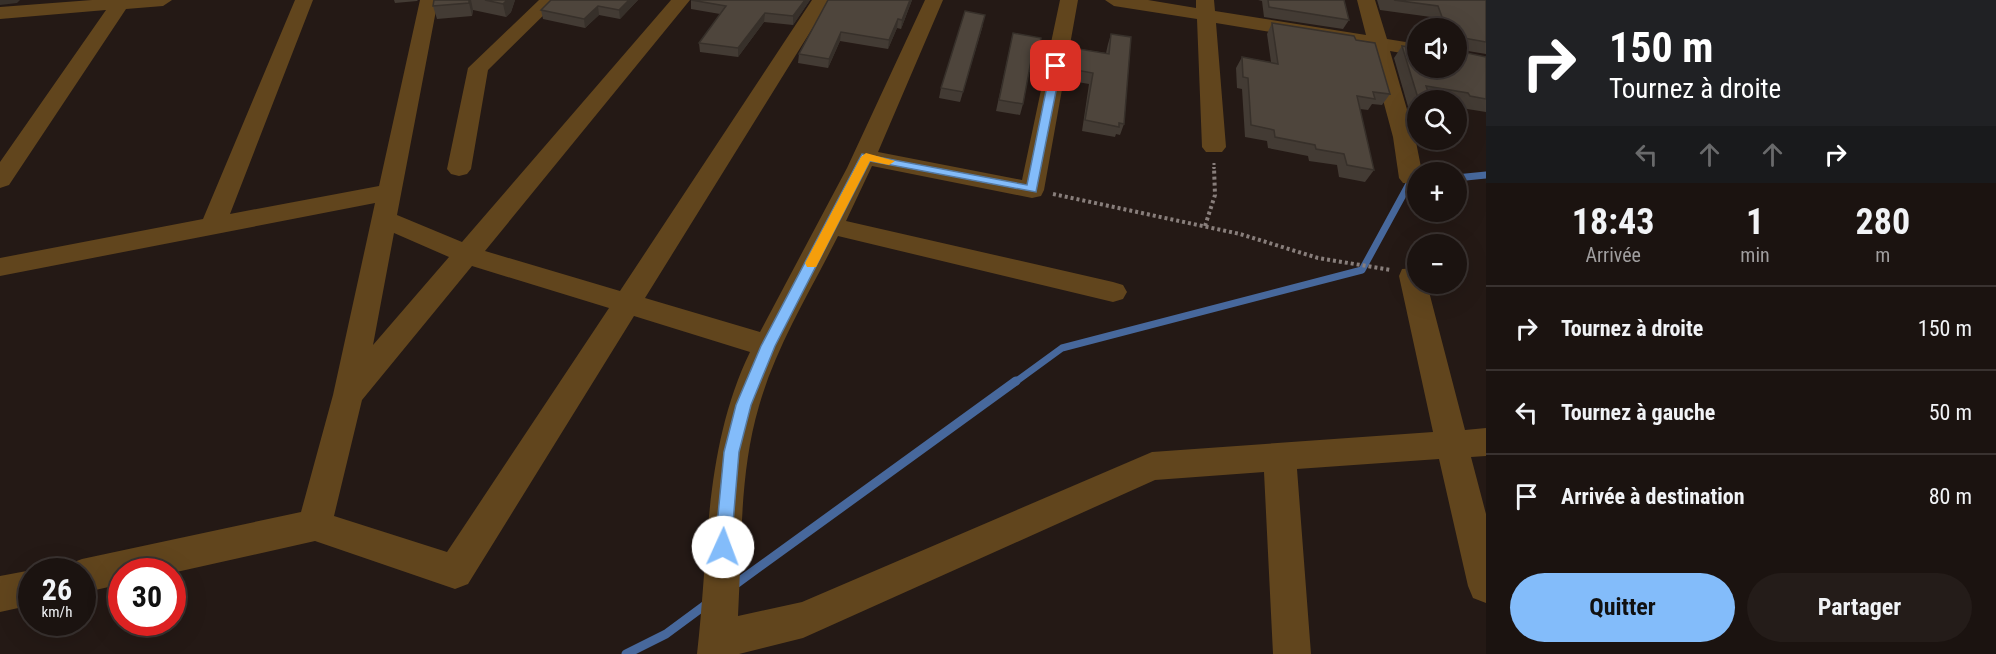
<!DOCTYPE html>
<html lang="fr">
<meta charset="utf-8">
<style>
:root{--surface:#1b1310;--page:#241c19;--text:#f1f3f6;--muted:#a09e9f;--line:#393230;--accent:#83bcfa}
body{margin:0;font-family:"Roboto Condensed",sans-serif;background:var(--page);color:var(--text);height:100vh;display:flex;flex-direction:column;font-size:22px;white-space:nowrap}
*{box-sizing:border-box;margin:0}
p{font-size:20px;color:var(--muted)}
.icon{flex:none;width:33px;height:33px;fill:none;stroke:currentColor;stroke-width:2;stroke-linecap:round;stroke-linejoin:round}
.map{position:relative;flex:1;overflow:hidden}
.side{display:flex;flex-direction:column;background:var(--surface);width:510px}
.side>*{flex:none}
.hud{background:#202124;color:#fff;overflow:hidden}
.tools{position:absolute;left:1407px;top:18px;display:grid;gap:12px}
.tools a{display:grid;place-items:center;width:60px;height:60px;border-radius:50%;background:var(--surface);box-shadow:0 6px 24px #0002,0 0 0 2px var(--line);font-size:30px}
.speed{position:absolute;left:18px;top:558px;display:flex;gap:12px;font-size:30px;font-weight:700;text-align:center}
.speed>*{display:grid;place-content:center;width:78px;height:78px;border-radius:50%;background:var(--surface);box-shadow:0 6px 24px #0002,0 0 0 2px var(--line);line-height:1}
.speed small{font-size:15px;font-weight:400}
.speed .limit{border:9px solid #d22;background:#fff;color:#111}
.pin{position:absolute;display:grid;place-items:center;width:51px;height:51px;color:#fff;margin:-26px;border-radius:12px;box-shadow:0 3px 9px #0006}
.me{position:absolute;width:66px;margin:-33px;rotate:2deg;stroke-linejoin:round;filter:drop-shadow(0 0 4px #0008)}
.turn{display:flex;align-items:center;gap:21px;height:126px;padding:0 24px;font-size:27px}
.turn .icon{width:78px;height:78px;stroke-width:2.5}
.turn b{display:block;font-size:42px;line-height:51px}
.lanes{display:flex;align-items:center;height:57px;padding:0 24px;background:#0003;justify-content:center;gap:30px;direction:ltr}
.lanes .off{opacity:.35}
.eta{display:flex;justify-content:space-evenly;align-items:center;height:102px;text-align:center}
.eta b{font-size:36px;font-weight:700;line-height:42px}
.primary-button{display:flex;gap:12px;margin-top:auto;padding:12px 24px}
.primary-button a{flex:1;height:69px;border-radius:36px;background:var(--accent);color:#111;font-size:24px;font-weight:700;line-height:69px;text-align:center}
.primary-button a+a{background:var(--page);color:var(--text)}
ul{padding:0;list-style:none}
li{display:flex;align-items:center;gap:18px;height:84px;padding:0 24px;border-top:2px solid var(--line)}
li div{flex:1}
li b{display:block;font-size:22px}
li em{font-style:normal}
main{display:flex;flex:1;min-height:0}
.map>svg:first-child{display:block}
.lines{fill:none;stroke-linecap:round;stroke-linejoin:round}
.stream-far1{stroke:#47689c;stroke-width:7}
.stream{stroke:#47689c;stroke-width:9}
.path-far1{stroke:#887e7b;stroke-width:3;stroke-dasharray:2 2;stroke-linecap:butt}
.path{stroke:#887e7b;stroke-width:4;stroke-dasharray:3 3;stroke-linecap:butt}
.minor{fill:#61451d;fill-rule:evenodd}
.wall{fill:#433b34}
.shaded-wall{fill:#37302a}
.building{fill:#4e453c;stroke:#37302a;stroke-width:1.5}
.route{fill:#83bcfa;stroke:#557aa2;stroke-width:1.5}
.slow{fill:#f59e0b}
</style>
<main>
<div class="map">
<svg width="1486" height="654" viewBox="0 0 1486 654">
<rect width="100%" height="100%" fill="#241915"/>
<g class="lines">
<g class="stream-far1">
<path d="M 1456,178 L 1486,175"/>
<path d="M 1014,383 L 1062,348 L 1362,270 L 1409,184 L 1418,183"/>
</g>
<g class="stream">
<path d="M 733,586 L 1016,381"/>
<path d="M 626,654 L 666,634 L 708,603"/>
</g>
<path class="path-far1" d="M 1214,163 L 1214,169"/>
<g class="path">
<path d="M 1053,194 L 1240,234 L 1318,258 L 1391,270"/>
<path d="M 1205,226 L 1215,195 L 1214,167"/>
</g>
<g class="minor">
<path d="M 92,0 L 172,0 L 163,6 L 126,9 L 9,185 L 0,188 L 0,162 L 106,10 L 0,19 L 0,7 Z"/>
<path d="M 295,0 L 313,0 L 230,214 L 379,186 L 420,0 L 438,0 L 397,215 L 462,242 L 671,0 L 690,0 L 485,251 L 620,291 L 812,0 L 830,0 L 645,298 L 760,332 L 847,168 L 925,0 L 943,0 L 878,152 L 1022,180 L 1060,0 L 1078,0 L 1044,190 L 1041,196 L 1032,198 L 872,166 L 846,221 L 1113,282 L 1123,285 L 1127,292 L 1123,299 L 1113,302 L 838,236 C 810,292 776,346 759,406 C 739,474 742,546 738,616 L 802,602 L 1152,452 L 1433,432 L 1399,276 L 1402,269 L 1418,268 L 1418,284 L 1427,284 L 1465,430 L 1486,428 L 1486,456 L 1471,457 L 1486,514 L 1486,603 L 1473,598 L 1468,586 L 1439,459 L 1297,469 L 1311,654 L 1273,654 L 1264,472 L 1155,480 L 803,638 L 739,654 L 697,654 C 709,551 704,447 750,352 L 634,316 L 468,584 L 455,589 L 315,541 L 172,573 L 122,572 L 122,584 L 82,593 L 82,572 L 66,572 L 69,564 L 82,559 L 301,512 L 333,395 L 375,203 L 0,276 L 0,258 L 203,219 ZM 394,233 L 449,257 L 373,345 ZM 472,266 L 609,308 L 447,552 L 334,516 L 362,400 Z"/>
<path d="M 539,0 L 559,0 L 488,70 L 471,169 L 467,174 L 459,176 L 451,174 L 447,169 L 468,68 Z"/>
<path d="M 1105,0 L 1148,0 L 1196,8 L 1196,0 L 1214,0 L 1215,11 L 1366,35 L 1357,0 L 1375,0 L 1387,39 L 1418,44 L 1418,56 L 1390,51 L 1415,137 L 1422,172 L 1418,172 L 1418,184 L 1403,183 L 1399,178 L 1393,137 L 1369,48 L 1216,23 L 1226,147 L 1222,152 L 1206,152 L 1202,147 L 1197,19 L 1114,6 Z"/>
<path d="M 32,570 L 37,572 L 32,572 L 32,605 L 0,612 L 0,576 Z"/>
</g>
</g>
<g class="wall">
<path d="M 394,0 L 418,0 L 417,1 L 395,3 Z"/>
<path d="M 434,0 L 515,0 L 511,12 L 506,17 L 473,10 L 472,16 L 437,19 L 433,6 Z"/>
<path d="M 551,0 L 638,0 L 620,19 L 599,15 L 585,28 L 543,19 L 541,10 Z"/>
<path d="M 691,0 L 810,0 L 793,25 L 764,22 L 738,57 L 700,52 L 699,43 L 720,14 L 691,9 Z"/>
<path d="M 828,0 L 912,0 L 901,29 L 897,28 L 888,49 L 840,41 L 828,68 L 798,63 L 799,54 Z"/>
<path d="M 1258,0 L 1344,0 L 1349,20 L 1343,29 L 1264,17 L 1262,1 Z"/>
<path d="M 1377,0 L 1486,0 L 1486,54 L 1462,50 L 1462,52 L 1486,57 L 1486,112 L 1461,108 L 1460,104 L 1456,104 L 1456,100 L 1439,100 L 1431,99 L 1431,100 L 1418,100 L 1418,111 L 1409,110 L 1394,58 L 1402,46 L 1410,52 L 1456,68 L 1456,28 L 1435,28 L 1431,17 L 1380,10 Z"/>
<path d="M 1272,23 L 1390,94 L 1382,105 L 1372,104 L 1368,110 L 1360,109 L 1374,170 L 1365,182 L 1339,177 L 1337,165 L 1309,161 L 1308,156 L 1268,148 L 1267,141 L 1245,137 L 1242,89 L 1237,88 L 1236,68 L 1242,57 L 1271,62 L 1267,34 Z"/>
<path d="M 983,25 L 960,102 L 939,98 L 941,88 Z"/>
<path d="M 1013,33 L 1040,42 L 1045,63 L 1042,74 L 1029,72 L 1023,104 L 1020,115 L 996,111 Z"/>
<path d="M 1111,34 L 1124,124 L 1120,135 L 1116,134 L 1115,137 L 1082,131 L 1089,84 L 1066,80 L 1070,58 L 1073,48 L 1106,53 L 1108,44 Z"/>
</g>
<g class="shaded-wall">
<path d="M 0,0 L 20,0 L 17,3 L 0,5 Z"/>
<path d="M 469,0 L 471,0 L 473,10 L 472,16 L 469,3 Z"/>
<path d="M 507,0 L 515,0 L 511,12 L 506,17 L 503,4 Z"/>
<path d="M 629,0 L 638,0 L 620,19 L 619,10 Z"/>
<path d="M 805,0 L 810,0 L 793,25 L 793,16 Z"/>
<path d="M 910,0 L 912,0 L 901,29 L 902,20 Z"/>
<path d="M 598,6 L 599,15 L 585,28 L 584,19 Z"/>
<path d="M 765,13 L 764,22 L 738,57 L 738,48 Z"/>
<path d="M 898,19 L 897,28 L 888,49 L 889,40 Z"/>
<path d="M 841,32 L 840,41 L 828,68 L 829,59 Z"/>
</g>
<g class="building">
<path d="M 434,0 L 469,0 L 469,3 L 433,6 Z"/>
<path d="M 485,0 L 507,0 L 503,4 Z"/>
<path d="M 551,0 L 629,0 L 619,10 L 598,6 L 584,19 L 541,10 Z"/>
<path d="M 691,0 L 805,0 L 793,16 L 765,13 L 738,48 L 699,43 L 726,6 Z"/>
<path d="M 828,0 L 910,0 L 902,20 L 898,19 L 889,40 L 841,32 L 829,59 L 799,54 Z"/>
<path d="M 1268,0 L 1344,0 L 1349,20 L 1269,7 Z"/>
<path d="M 1394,0 L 1486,0 L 1486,42 L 1464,38 L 1462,40 L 1462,52 L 1486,57 L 1486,99 L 1470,96 L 1468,93 L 1426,86 L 1431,100 L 1418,98 L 1402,46 L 1408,47 L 1410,52 L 1418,54 L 1418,68 L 1456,68 L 1456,28 L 1446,28 L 1438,6 Z"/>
<path d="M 965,11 L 985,15 L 963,92 L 941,88 Z"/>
<path d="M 1272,23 L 1354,36 L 1356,40 L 1375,43 L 1390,94 L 1373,92 L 1375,99 L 1357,96 L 1374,170 L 1347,165 L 1344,154 L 1316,149 L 1315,145 L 1275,137 L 1274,130 L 1251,125 L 1248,78 L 1243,77 L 1242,57 L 1278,64 Z"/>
<path d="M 1013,33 L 1041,38 L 1040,42 L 1050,43 L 1045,63 L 1031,61 L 1023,104 L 999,100 Z"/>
<path d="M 1111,34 L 1131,37 L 1124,124 L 1119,123 L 1119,127 L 1085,120 L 1093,73 L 1070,69 L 1073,48 L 1109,54 Z"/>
</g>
<path class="route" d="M 1056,63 L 1061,66 L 1036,192 L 870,161 L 775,346 L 751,405 L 739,452 L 731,547 L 729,553 L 723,555 L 717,553 L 715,547 L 724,452 L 736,405 L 761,346 L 862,154 L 1027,185 L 1051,66 Z"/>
<path class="slow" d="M 866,153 L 895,161 L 889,165 L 870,161 L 816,267 L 807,267 L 805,263 L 861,157 Z"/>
</svg>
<div class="tools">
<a><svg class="icon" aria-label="sound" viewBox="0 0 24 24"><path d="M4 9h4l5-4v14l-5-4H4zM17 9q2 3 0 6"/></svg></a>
<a><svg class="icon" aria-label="search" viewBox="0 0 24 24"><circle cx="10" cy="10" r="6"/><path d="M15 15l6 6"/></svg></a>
<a>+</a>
<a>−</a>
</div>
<div class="speed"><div>26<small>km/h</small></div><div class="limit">30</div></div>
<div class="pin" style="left:1056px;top:66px;background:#d93025"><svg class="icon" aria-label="arrive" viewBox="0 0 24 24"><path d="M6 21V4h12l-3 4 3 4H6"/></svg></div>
<svg class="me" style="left:723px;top:547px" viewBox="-20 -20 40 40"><circle r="19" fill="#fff"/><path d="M0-13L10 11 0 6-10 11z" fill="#83bcfa"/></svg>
</div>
<section class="side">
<div class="hud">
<div class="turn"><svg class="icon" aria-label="right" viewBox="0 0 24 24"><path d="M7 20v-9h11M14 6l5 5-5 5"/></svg><div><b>150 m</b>Tournez à droite</div></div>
<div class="lanes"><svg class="icon off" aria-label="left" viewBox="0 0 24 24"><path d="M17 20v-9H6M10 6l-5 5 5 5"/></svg><svg class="icon off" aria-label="ahead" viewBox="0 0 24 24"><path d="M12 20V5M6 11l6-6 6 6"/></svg><svg class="icon off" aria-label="ahead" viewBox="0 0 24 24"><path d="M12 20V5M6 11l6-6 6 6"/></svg><svg class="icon" aria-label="right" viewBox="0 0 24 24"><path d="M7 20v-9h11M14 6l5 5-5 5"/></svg></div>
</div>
<div class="eta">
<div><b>18:43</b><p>Arrivée</p></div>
<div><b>1</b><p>min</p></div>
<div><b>280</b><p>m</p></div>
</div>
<ul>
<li><svg class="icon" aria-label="right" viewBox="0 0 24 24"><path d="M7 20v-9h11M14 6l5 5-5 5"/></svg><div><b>Tournez à droite</b></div><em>150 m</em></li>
<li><svg class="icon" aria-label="left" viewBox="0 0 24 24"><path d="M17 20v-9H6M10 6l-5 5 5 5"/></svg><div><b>Tournez à gauche</b></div><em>50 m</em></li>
<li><svg class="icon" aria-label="arrive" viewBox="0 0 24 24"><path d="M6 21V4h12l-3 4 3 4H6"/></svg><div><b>Arrivée à destination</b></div><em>80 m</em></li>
</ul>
<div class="primary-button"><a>Quitter</a><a>Partager</a></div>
</section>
</main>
